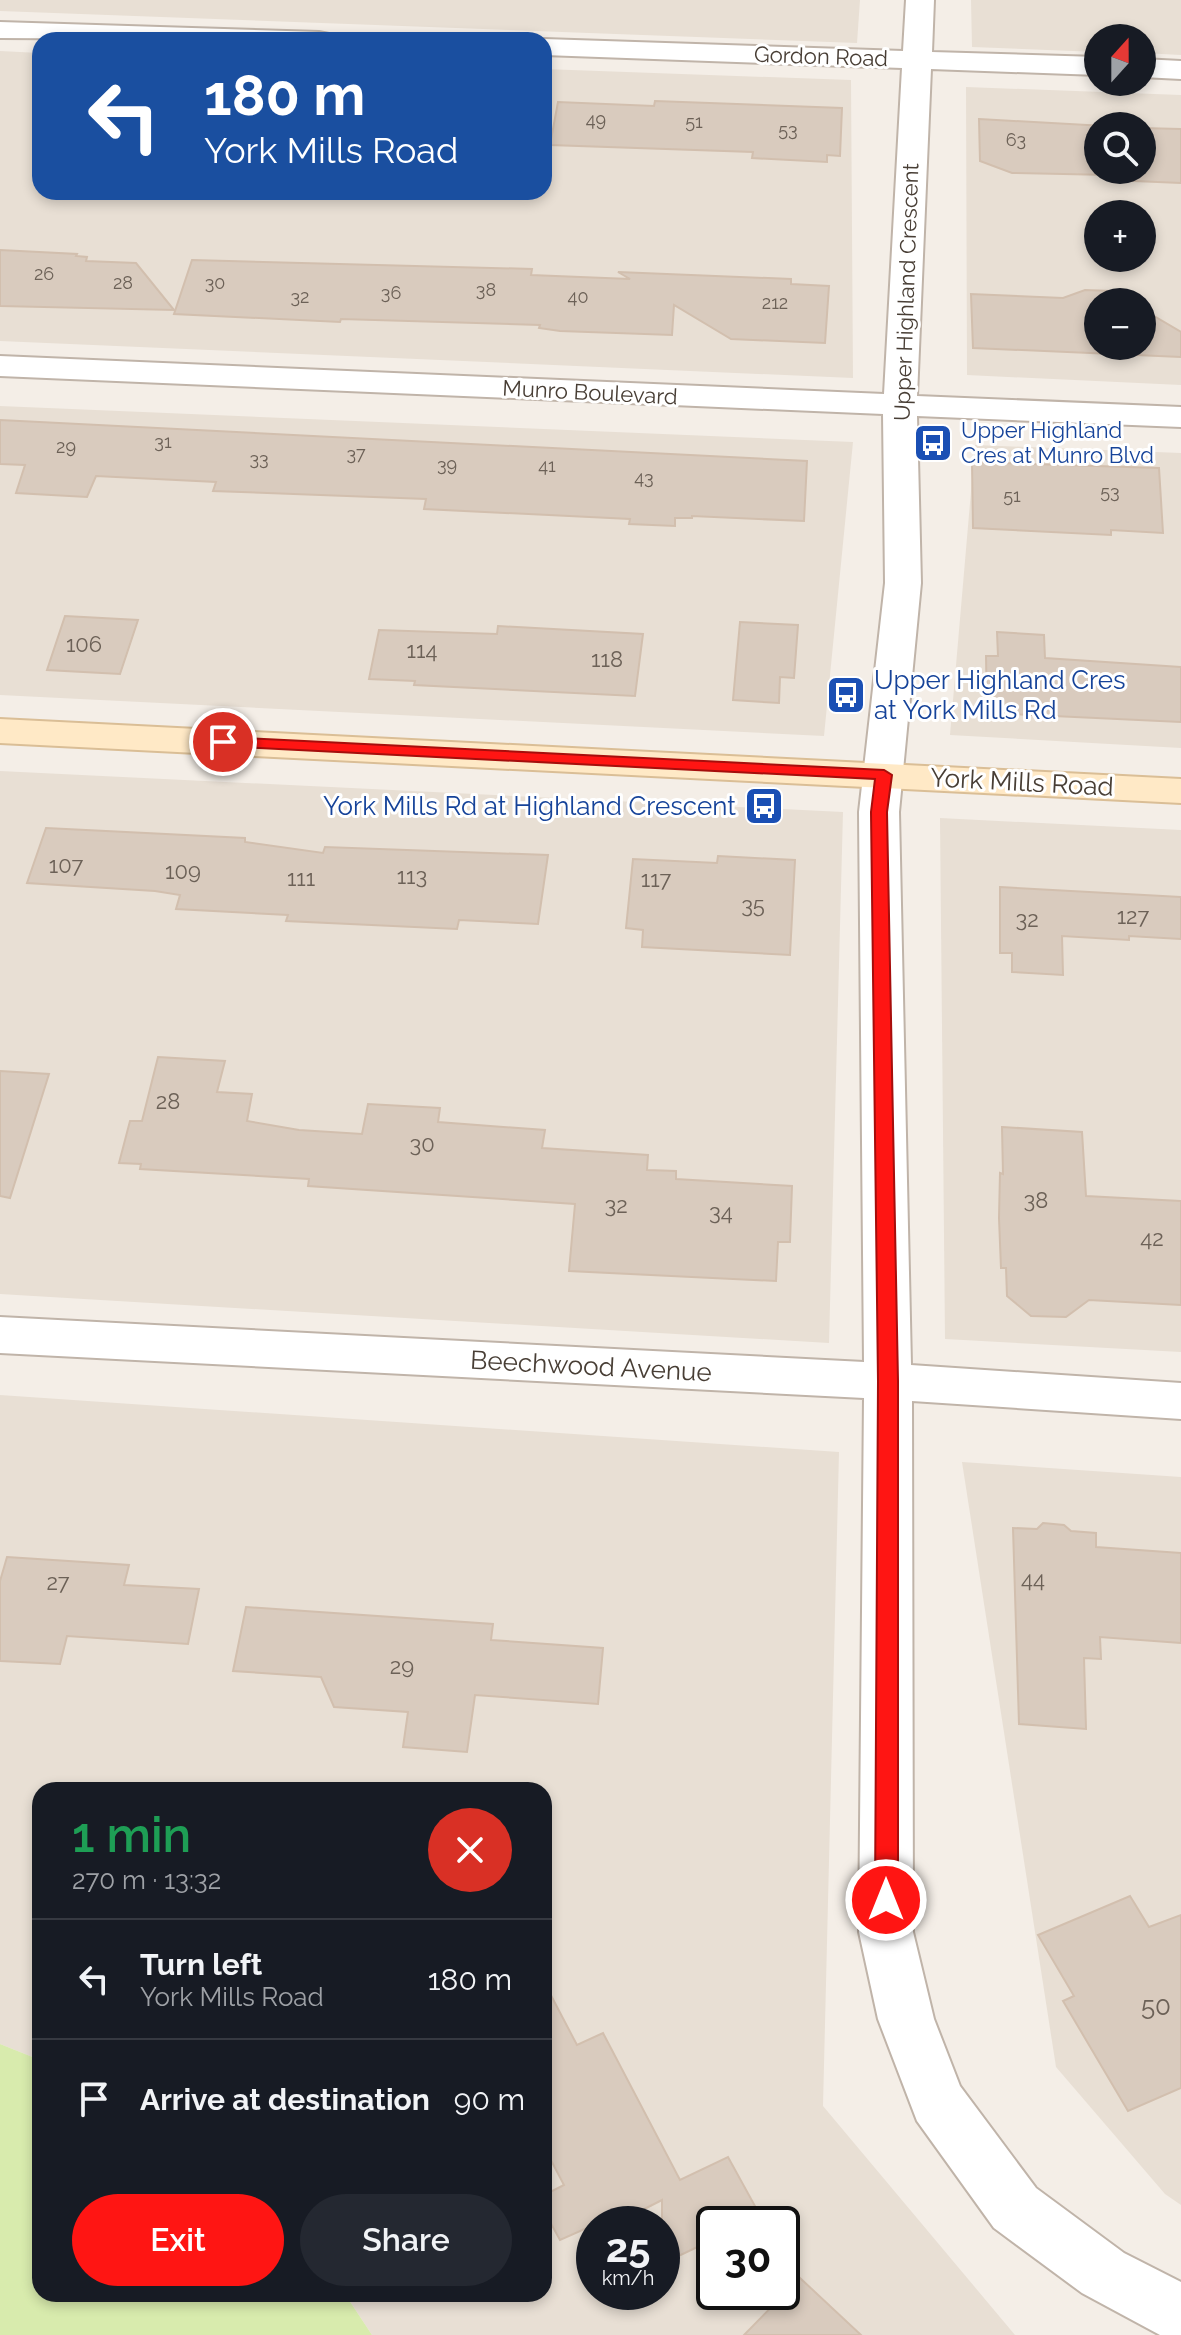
<!DOCTYPE html>
<meta charset="utf-8">
<style>
:root{--surface:#171b24;--page:#242831;--text:#f1f3f6;--muted:#9ea1a6;--line:#363941;--accent:#ff1513}
body{margin:0;font-family:Raleway,sans-serif;background:var(--page);color:var(--text);height:100vh;display:flex;flex-direction:column;font-size:30px;white-space:nowrap}
*{box-sizing:border-box;margin:0}
p{font-size:26px;color:var(--muted)}
.icon{flex:none;width:44px;height:44px;fill:none;stroke:currentColor;stroke-width:2;stroke-linecap:round;stroke-linejoin:round}
.map{position:relative;flex:1;overflow:hidden}
.details{position:absolute;left:32px;top:1782px;width:520px;height:520px;display:flex;flex-direction:column;background:var(--surface);border-radius:24px;box-shadow:0 4px 12px #0003}
.details>*{flex:none}
.hud{position:absolute;left:32px;top:32px;width:520px;height:168px;border-radius:24px;box-shadow:0 4px 12px #0003;background:#1a4fa0;color:#fff;overflow:hidden}
.needle{width:52px;rotate:21deg}
.controls{position:absolute;left:1084px;top:24px;display:grid;gap:16px}
.controls a{display:grid;place-items:center;width:72px;height:72px;border-radius:50%;background:var(--surface);box-shadow:0 4px 12px #0003;font-size:40px}
.speed{position:absolute;left:576px;top:2206px;display:flex;gap:16px;font-size:40px;font-weight:700;text-align:center}
.speed>*{display:grid;place-content:center;width:104px;height:104px;border-radius:50%;background:var(--surface);box-shadow:0 4px 12px #0003;line-height:1}
.speed small{font-size:20px;font-weight:400}
.speed .limit{border:4px solid #111;border-radius:12px;background:#fff;color:#111}
.pin{position:absolute;display:grid;place-items:center;width:68px;height:68px;color:#fff;margin:-34px;border:4px solid #fff;border-radius:50%;box-shadow:0 2px 8px #0007}
.me{position:absolute;width:88px;margin:-44px;rotate:0deg;stroke-linejoin:round;filter:drop-shadow(0 0 6px #0008)}
.turn{display:flex;align-items:center;gap:28px;height:168px;padding:0 40px;font-size:36px}
.turn .icon{width:104px;height:104px;stroke-width:2.5}
.turn b{display:block;font-size:56px;line-height:68px}
.round{display:grid;place-items:center;flex:none;width:84px;height:84px;border-radius:42px;background:var(--page)}
.summary{display:flex;align-items:center;justify-content:space-between;height:136px;padding:0 40px}
h1{font-size:48px;font-weight:600;line-height:60px;color:#1e9e55}
.button{display:flex;gap:16px;margin-top:auto;padding:16px 40px}
.button a{flex:1;height:92px;border-radius:48px;background:var(--accent);color:#fff;font-size:32px;font-weight:600;line-height:92px;text-align:center}
.button a+a{background:var(--page);color:var(--text)}
ul{padding:0;list-style:none}
li{display:flex;align-items:center;gap:24px;height:120px;padding:0 40px;border-top:2px solid var(--line)}
li div{flex:1}
li b{display:block;font-size:30px}
li em{font-style:normal}
.map>svg:first-child{display:block}
.residential{fill:#e8dfd4;fill-rule:evenodd}
.green{fill:#d8ebad}
.building{fill:#d9cbbe;stroke:#d2bfae;stroke-width:2}
.lines{fill:none;stroke-linecap:round;stroke-linejoin:round}
.minor-casing{stroke:#c0b4a9;stroke-width:4}
.secondary-casing{stroke:#dabe96;stroke-width:4}
.minor{fill:#fff;fill-rule:evenodd}
.secondary{fill:#ffe9c6;fill-rule:evenodd}
.route{fill:#ff1513;stroke:#a60e0c;stroke-width:2}
.labels{text-anchor:middle;stroke-width:6;stroke-linejoin:round;paint-order:stroke}
.far-number-label{font-size:18px;fill:#6c6157}
.far-street-label{font-size:22px;fill:#483e35;stroke:#fff}
.far-transit-label{font-size:22px;fill:#164399;stroke:#fff;text-anchor:start}
.number-label{font-size:22px;fill:#6c6157}
.transit-label{font-size:26px;fill:#164399;stroke:#fff;text-anchor:start}
.street-label{font-size:26px;fill:#483e35;stroke:#fff}
.near-number-label{font-size:26px;fill:#6c6157}
</style>
<div class="map">
<svg width="1181" height="2335" viewBox="0 0 1181 2335">
<rect width="100%" height="100%" fill="#f4eee7"/>
<g class="residential">
<path d="M 0,0 L 860,0 L 857,43 L 0,11 Z"/>
<path d="M 971,0 L 1181,0 L 1181,55 L 1142,53 L 1142,38 L 1098,38 L 1098,52 L 972,47 Z"/>
<path d="M 0,51 L 40,53 L 40,192 L 544,192 L 544,69 L 851,80 L 853,378 L 0,341 Z"/>
<path d="M 966,87 L 1181,95 L 1181,385 L 967,375 ZM 1098,126 L 1142,126 L 1142,170 L 1098,170 ZM 1098,214 L 1142,214 L 1142,258 L 1098,258 ZM 1098,302 L 1142,302 L 1142,346 L 1098,346 Z"/>
<path d="M 0,406 L 853,442 L 824,736 L 0,695 Z"/>
<path d="M 975,445 L 1181,453 L 1181,748 L 950,735 Z"/>
<path d="M 0,771 L 843,812 L 829,1343 L 0,1294 Z"/>
<path d="M 940,818 L 1181,830 L 1181,1352 L 945,1339 Z"/>
<path d="M 0,1395 L 839,1452 L 823,2106 L 1015,2335 L 372,2335 L 345,2294 L 544,2294 L 544,1790 L 40,1790 L 40,2060 L 0,2044 ZM 594,2224 L 662,2224 L 662,2292 L 594,2292 ZM 714,2224 L 782,2224 L 782,2292 L 714,2292 Z"/>
<path d="M 962,1462 L 1181,1477 L 1181,2205 L 1165,2194 L 1056,2067 Z"/>
</g>
<path class="green" d="M 0,2044 L 40,2060 L 40,2294 L 345,2294 L 372,2335 L 0,2335 Z"/>
<g class="building">
<path d="M 655,101 L 842,108 L 840,156 L 827,155 L 827,162 L 752,158 L 753,152 L 550,145 L 558,102 L 654,106 Z"/>
<path d="M 979,119 L 1105,126 L 1098,126 L 1098,170 L 1142,170 L 1142,128 L 1181,129 L 1181,183 L 1111,180 L 1110,175 L 1012,173 L 980,161 Z"/>
<path d="M 0,250 L 77,254 L 76,256 L 87,257 L 86,261 L 136,263 L 174,310 L 0,306 Z"/>
<path d="M 192,260 L 532,269 L 531,275 L 630,279 L 618,272 L 791,279 L 791,284 L 829,286 L 825,343 L 731,339 L 674,305 L 672,335 L 560,331 L 539,328 L 540,325 L 341,319 L 340,322 L 174,314 Z"/>
<path d="M 1085,290 L 1112,291 L 1131,302 L 1098,302 L 1098,346 L 1142,346 L 1142,309 L 1181,332 L 1181,357 L 973,348 L 971,294 L 1063,298 Z"/>
<path d="M 0,420 L 807,461 L 804,521 L 692,516 L 692,518 L 675,518 L 675,526 L 629,524 L 630,519 L 424,509 L 426,499 L 213,491 L 216,482 L 96,476 L 87,497 L 16,493 L 25,465 L 0,464 Z"/>
<path d="M 972,462 L 1159,468 L 1163,533 L 1111,530 L 1111,535 L 973,528 Z"/>
<path d="M 65,616 L 138,620 L 120,674 L 47,670 Z"/>
<path d="M 740,622 L 798,625 L 794,678 L 780,677 L 779,703 L 733,700 Z"/>
<path d="M 498,626 L 643,634 L 635,696 L 414,685 L 415,681 L 369,679 L 379,630 L 497,634 Z"/>
<path d="M 997,632 L 1044,635 L 1045,658 L 1181,667 L 1181,722 L 987,713 L 986,656 L 998,656 Z"/>
<path d="M 46,828 L 245,838 L 245,842 L 323,853 L 325,847 L 548,855 L 538,924 L 459,920 L 457,929 L 286,921 L 288,915 L 176,909 L 180,895 L 155,891 L 27,883 Z"/>
<path d="M 718,856 L 795,860 L 790,955 L 642,947 L 643,930 L 626,928 L 633,859 L 717,863 Z"/>
<path d="M 1000,887 L 1181,897 L 1181,939 L 1129,936 L 1129,940 L 1062,936 L 1063,975 L 1012,972 L 1012,953 L 1000,953 Z"/>
<path d="M 158,1057 L 225,1061 L 217,1092 L 252,1094 L 247,1121 L 299,1130 L 362,1134 L 368,1104 L 440,1108 L 438,1122 L 545,1130 L 542,1148 L 648,1155 L 647,1170 L 676,1171 L 676,1179 L 792,1186 L 790,1242 L 778,1242 L 776,1281 L 569,1271 L 575,1204 L 308,1186 L 309,1179 L 140,1169 L 141,1164 L 119,1163 L 130,1121 L 142,1121 Z"/>
<path d="M 0,1071 L 49,1074 L 10,1198 L 0,1196 Z"/>
<path d="M 1002,1127 L 1082,1132 L 1086,1196 L 1181,1201 L 1181,1305 L 1089,1300 L 1066,1317 L 1031,1316 L 1007,1296 L 1006,1268 L 1001,1268 L 999,1218 L 1000,1173 L 1003,1174 Z"/>
<path d="M 1043,1523 L 1064,1525 L 1071,1531 L 1096,1533 L 1096,1547 L 1181,1553 L 1181,1643 L 1100,1637 L 1101,1659 L 1084,1658 L 1086,1729 L 1019,1724 L 1013,1528 L 1037,1529 Z"/>
<path d="M 7,1557 L 129,1565 L 124,1585 L 199,1589 L 188,1644 L 67,1636 L 60,1664 L 0,1661 L 0,1581 Z"/>
<path d="M 246,1607 L 493,1624 L 491,1640 L 603,1648 L 598,1704 L 475,1695 L 467,1752 L 403,1747 L 408,1712 L 334,1707 L 321,1677 L 233,1671 Z"/>
<path d="M 1130,1896 L 1149,1927 L 1181,1915 L 1181,2088 L 1128,2111 L 1063,2001 L 1074,1996 L 1038,1935 Z"/>
<path d="M 544,1982 L 577,2045 L 603,2033 L 680,2180 L 728,2157 L 761,2217 L 747,2224 L 714,2224 L 714,2239 L 662,2264 L 662,2200 L 615,2224 L 594,2224 L 593,2235 L 589,2227 L 560,2240 L 544,2211 L 544,2195 L 564,2185 L 544,2147 Z"/>
<path d="M 800,2278 L 861,2335 L 744,2335 Z"/>
</g>
<g class="lines">
<g class="minor-casing">
<g id="minor">
<path d="M 906,0 L 934,0 L 932,52 L 1098,57 L 1098,75 L 931,69 L 917,396 L 1181,407 L 1181,427 L 917,416 L 921,583 L 899,812 L 911,1365 L 1181,1383 L 1181,1419 L 912,1401 L 913,1932 L 934,2019 L 960,2086 L 1036,2188 L 1124,2253 L 1181,2282 L 1181,2335 L 1160,2335 L 1082,2293 L 994,2228 L 917,2121 L 878,2019 L 859,1932 L 864,1398 L 0,1353 L 0,1317 L 864,1362 L 859,812 L 885,583 L 883,414 L 0,376 L 0,356 L 884,394 L 902,68 L 544,55 L 544,40 L 538,40 L 544,39 L 903,51 Z"/>
<path d="M 0,22 L 319,32 L 329,34 L 333,40 L 0,38 Z"/>
<path d="M 1142,59 L 1181,61 L 1181,79 L 1142,77 Z"/>
</g>
</g>
<g class="secondary-casing">
<path id="secondary" d="M 0,719 L 1181,779 L 1181,803 L 0,743 Z"/>
</g>
<use href="#minor" class="minor"/>
<use href="#secondary" class="secondary"/>
</g>
<path class="route" d="M 223,737 L 884,770 L 892,775 L 887,812 L 898,1381 L 898,1900 L 894,1907 L 886,1910 L 878,1907 L 875,1900 L 878,1381 L 871,812 L 875,779 L 218,746 L 218,739 Z"/>
<defs>
<g id="bus-square" transform="scale(2)"><rect x="-9" y="-9" width="18" height="18" rx="4" fill="#1a4fb4" stroke="#fff"/><path d="M-5-6H5V4H4V6H2V4H-2V6H-4V4H-5ZM-3.5-4V0h7V-4ZM-3.5 1.2v1.5H-2V1.2ZM2 1.2v1.5H3.5V1.2Z" fill="#fff"/></g>
</defs>
<g fill-rule="evenodd">
<use href="#bus-square" x="933" y="443"/>
<use href="#bus-square" x="846" y="695"/>
<use href="#bus-square" x="764" y="806"/>
</g>
<g class="labels">
<g class="far-number-label">
<text x="596" y="126">49</text>
<text x="694" y="128">51</text>
<text x="788" y="136">53</text>
<text x="1016" y="146">63</text>
<text x="44" y="280">26</text>
<text x="123" y="289">28</text>
<text x="215" y="289">30</text>
<text x="486" y="296">38</text>
<text x="391" y="299">36</text>
<text x="300" y="303">32</text>
<text x="578" y="303">40</text>
<text x="775" y="309">212</text>
<text x="163" y="448">31</text>
<text x="66" y="453">29</text>
<text x="356" y="460">37</text>
<text x="259" y="465">33</text>
<text x="447" y="471">39</text>
<text x="547" y="472">41</text>
<text x="644" y="484">43</text>
<text x="1110" y="498">53</text>
<text x="1012" y="502">51</text>
</g>
<g class="far-street-label">
<text transform="translate(821 56) rotate(2)" y="8">Gordon Road</text>
<text transform="translate(906 292) rotate(-88)" y="8">Upper Highland Crescent</text>
<text transform="translate(590 392) rotate(3)" y="8">Munro Boulevard</text>
</g>
<g class="far-transit-label">
<text x="961" y="438">Upper Highland<tspan x="961" dy="25">Cres at Munro Blvd</tspan></text>
</g>
<g class="number-label">
<text x="84" y="652">106</text>
<text x="422" y="658">114</text>
<text x="607" y="667">118</text>
<text x="66" y="873">107</text>
<text x="183" y="879">109</text>
<text x="412" y="884">113</text>
<text x="301" y="886">111</text>
<text x="656" y="887">117</text>
<text x="753" y="913">35</text>
<text x="1133" y="924">127</text>
<text x="1027" y="927">32</text>
<text x="168" y="1109">28</text>
<text x="422" y="1152">30</text>
<text x="1036" y="1208">38</text>
<text x="616" y="1213">32</text>
<text x="721" y="1220">34</text>
<text x="1152" y="1246">42</text>
<text x="1033" y="1587">44</text>
<text x="58" y="1590">27</text>
<text x="402" y="1674">29</text>
</g>
<g class="transit-label">
<text x="874" y="689">Upper Highland Cres<tspan x="874" dy="30">at York Mills Rd</tspan></text>
<text x="736" y="815" text-anchor="end">York Mills Rd at Highland Crescent</text>
</g>
<g class="street-label">
<text transform="translate(1022 782) rotate(3)" y="9">York Mills Road</text>
<text transform="translate(591 1366) rotate(3)" y="9">Beechwood Avenue</text>
</g>
<g class="near-number-label">
<text x="1156" y="2015">50</text>
</g>
</g>
</svg>
<div class="controls">
<a><svg class="needle" viewBox="-14 -14 28 28"><path d="M0-13l5 13h-10z" fill="#e53935"/><path d="M0 13l5-13h-10z" fill="#9ea1a6"/></svg></a>
<a><svg class="icon" aria-label="search" viewBox="0 0 24 24"><circle cx="10" cy="10" r="6"/><path d="M15 15l6 6"/></svg></a>
<a>+</a>
<a>−</a>
</div>
<div class="speed"><div>25<small>km/h</small></div><div class="limit">30</div></div>
<div class="pin" style="left:223px;top:742px;background:#d93025"><svg class="icon" aria-label="arrive" viewBox="0 0 24 24"><path d="M6 21V4h12l-3 4 3 4H6"/></svg></div>
<svg class="me" style="left:886px;top:1900px" viewBox="-20 -20 40 40"><circle r="17" fill="#ff1513" stroke="#fff" stroke-width="3"/><path d="M0-11L8 9 0 5-8 9z" fill="#fff"/></svg>
<div class="hud">
<div class="turn"><svg class="icon" aria-label="left" viewBox="0 0 24 24"><path d="M17 20v-9H6M10 6l-5 5 5 5"/></svg><div><b>180 m</b>York Mills Road</div></div>
</div>
<section class="details">
<div class="summary"><div><h1>1 min</h1><p>270 m · 13:32</p></div><a class="round" style="background:#d93025;color:#fff"><svg class="icon" aria-label="close" viewBox="0 0 24 24"><path d="M6 6l12 12M18 6L6 18"/></svg></a></div>
<ul>
<li><svg class="icon" aria-label="left" viewBox="0 0 24 24"><path d="M17 20v-9H6M10 6l-5 5 5 5"/></svg><div><b>Turn left</b><p>York Mills Road</p></div><em>180 m</em></li>
<li><svg class="icon" aria-label="arrive" viewBox="0 0 24 24"><path d="M6 21V4h12l-3 4 3 4H6"/></svg><div><b>Arrive at destination</b></div><em>90 m</em></li>
</ul>
<div class="button"><a>Exit</a><a>Share</a></div>
</section>
</div>
